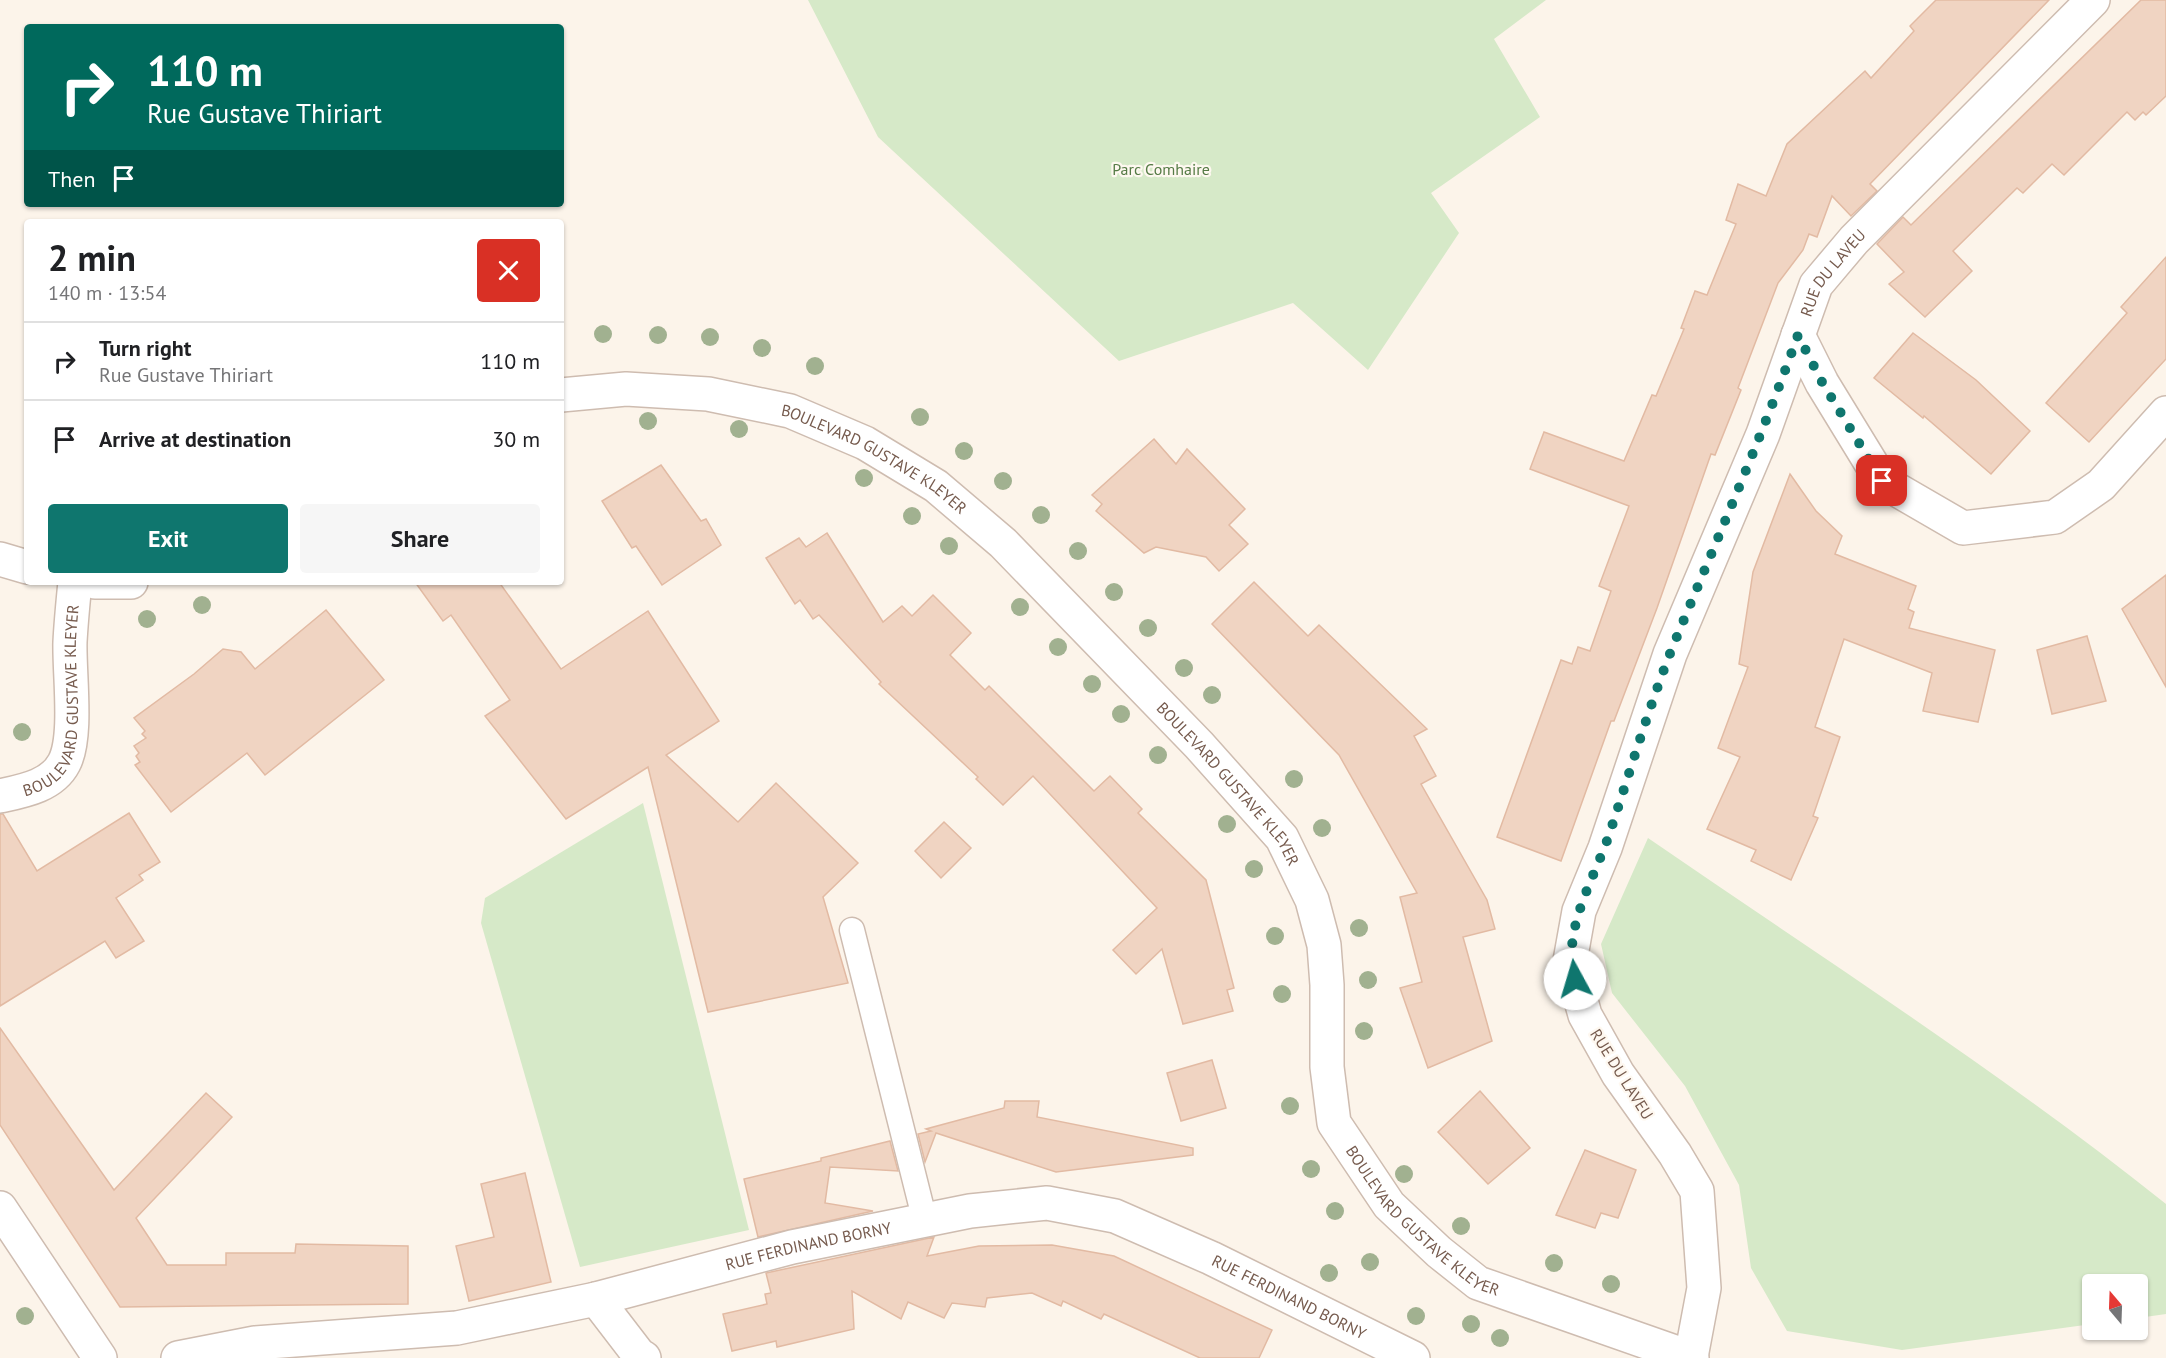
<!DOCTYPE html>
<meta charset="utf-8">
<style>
:root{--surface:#fff;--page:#f6f6f6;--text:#202124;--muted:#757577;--line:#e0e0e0;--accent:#0f766e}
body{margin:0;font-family:"PT Sans",sans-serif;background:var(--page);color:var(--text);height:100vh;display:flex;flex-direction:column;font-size:22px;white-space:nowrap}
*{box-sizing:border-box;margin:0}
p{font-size:20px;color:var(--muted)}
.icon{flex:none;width:33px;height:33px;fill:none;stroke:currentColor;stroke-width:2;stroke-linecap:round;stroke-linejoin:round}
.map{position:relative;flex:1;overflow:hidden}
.side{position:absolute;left:24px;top:219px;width:540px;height:366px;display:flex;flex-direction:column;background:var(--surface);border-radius:6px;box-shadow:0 2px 4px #0004}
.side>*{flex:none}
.banner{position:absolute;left:24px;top:24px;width:540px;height:183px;border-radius:6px;box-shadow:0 2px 4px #0004;background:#00695c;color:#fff;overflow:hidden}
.needle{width:39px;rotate:341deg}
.buttons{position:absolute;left:2082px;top:1274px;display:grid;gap:12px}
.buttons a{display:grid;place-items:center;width:66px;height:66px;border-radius:6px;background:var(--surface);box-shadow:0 2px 4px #0004;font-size:30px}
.pin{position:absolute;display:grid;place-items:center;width:51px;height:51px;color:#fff;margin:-26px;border-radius:12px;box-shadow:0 3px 9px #0006}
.me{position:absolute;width:66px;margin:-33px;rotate:354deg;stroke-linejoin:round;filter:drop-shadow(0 0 4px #0008)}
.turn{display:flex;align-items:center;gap:21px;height:126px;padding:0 24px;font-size:27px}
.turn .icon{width:78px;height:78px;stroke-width:2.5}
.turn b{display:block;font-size:42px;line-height:51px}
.then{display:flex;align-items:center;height:57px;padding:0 24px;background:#0003;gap:12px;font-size:22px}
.round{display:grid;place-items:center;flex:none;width:63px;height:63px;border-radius:6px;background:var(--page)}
.headline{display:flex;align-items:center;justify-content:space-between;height:102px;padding:0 24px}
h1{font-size:36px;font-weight:700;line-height:45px}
.cta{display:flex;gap:12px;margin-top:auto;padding:12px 24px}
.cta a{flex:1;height:69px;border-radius:6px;background:var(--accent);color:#fff;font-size:24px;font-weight:700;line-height:69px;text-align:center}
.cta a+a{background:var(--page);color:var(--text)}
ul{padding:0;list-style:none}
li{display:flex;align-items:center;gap:18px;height:78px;padding:0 24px;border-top:2px solid var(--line)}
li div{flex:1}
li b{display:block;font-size:22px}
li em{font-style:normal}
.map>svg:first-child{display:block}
.green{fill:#d6e9c8}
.building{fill:#f0d4c2;stroke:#e2baa3;stroke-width:1.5}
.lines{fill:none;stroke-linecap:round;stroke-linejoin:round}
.service-casing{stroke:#cebcb0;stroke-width:27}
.minor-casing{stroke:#cebcb0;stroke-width:36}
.tertiary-casing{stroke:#cebcb0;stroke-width:36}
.service{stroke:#fff;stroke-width:24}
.minor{stroke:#fff;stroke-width:33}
.tertiary{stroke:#fff;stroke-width:33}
.tree{fill:#a1b190}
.route{stroke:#0f766e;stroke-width:10;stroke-dasharray:0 18}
.labels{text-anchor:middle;stroke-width:4.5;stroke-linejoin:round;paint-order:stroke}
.park-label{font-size:16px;fill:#567b46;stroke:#fef8f0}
.street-label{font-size:16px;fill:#765b4e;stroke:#fef8f0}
</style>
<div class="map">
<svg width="2166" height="1358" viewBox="0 0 2166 1358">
<rect width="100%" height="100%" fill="#fcf4ea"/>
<g class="green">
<path d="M 808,0 L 1546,0 L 1494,39 L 1540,117 L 1431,193 L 1459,233 L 1368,370 L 1293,303 L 1119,361 L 878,137 Z"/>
<path d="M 643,803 L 749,1230 L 580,1267 L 481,923 L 485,898 Z"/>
<path d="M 1648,838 C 1822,958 2001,1072 2166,1204 L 2166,1314 L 2138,1318 L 2138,1284 L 2092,1284 L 2092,1324 L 1902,1350 L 1787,1331 L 1751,1268 L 1739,1185 L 1685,1086 L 1612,993 L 1601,944 Z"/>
</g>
<g class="building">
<path d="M 1936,0 L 2049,0 L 1870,184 L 1877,191 L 1851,216 L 1832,196 L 1817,237 L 1809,234 L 1803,250 L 1778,283 L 1738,388 L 1741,390 L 1715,455 L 1711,454 L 1657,608 L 1614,721 L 1611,721 L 1561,861 L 1497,837 L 1561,660 L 1572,664 L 1578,647 L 1590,651 L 1611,591 L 1599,586 L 1629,506 L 1530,469 L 1544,432 L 1624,461 L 1652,395 L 1656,396 L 1684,329 L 1681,328 L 1695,291 L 1707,295 L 1736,224 L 1726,220 L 1738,184 L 1766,196 L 1787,144 L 1865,71 L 1871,78 L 1914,31 L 1910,26 Z"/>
<path d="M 2141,0 L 2166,0 L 2166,96 L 2146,115 L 2143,112 L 2135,120 L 2127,112 L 2064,175 L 2052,164 L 2023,193 L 2017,188 L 1953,251 L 1972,271 L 1925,317 L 1889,284 L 1904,272 L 1877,244 L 1903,217 L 1911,225 Z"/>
<path d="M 2166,257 L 2166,359 L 2089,442 L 2046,403 L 2127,313 L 2121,307 Z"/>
<path d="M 1913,333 L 1976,380 L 2030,431 L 1991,474 L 1924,416 L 1923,418 L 1874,378 Z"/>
<path d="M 1154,439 L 1176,464 L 1187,449 L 1245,509 L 1229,525 L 1248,544 L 1219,571 L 1206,557 L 1156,547 L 1144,553 L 1096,511 L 1102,504 L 1092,495 Z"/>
<path d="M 661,465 L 701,521 L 706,519 L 721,545 L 662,585 L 636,546 L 632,548 L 602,501 Z"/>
<path d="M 1790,474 L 1816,511 L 1842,536 L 1835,554 L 1916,586 L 1908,609 L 1914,612 L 1909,628 L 1995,650 L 1978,722 L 1923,711 L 1932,673 L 1844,639 L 1815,727 L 1840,737 L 1813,816 L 1818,818 L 1791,880 L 1751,861 L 1756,850 L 1707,829 L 1740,757 L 1718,748 L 1748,667 L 1739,664 L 1753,572 Z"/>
<path d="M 827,533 L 883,622 L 902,606 L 912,616 L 933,595 L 971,633 L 950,655 L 985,690 L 989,686 L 1094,791 L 1110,776 L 1142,809 L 1138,813 L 1206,880 L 1234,988 L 1227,990 L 1233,1011 L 1183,1024 L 1162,949 L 1136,974 L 1113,950 L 1157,908 L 1033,776 L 1003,805 L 976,779 L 978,777 L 879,684 L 881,682 L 819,615 L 813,619 L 800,600 L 795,604 L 766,558 L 799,538 L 806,547 Z"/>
<path d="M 2166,575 L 2166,687 L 2122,609 Z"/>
<path d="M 415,582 L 499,582 L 561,669 L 648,611 L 719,721 L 666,755 L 738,822 L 776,783 L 858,863 L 823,897 L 848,983 L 708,1012 L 648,767 L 566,819 L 485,716 L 510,700 L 451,615 L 443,621 Z"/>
<path d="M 1254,582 L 1308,636 L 1319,625 L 1427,729 L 1414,736 L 1436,776 L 1421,784 L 1487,900 L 1495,929 L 1463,937 L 1492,1041 L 1428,1068 L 1400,988 L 1422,982 L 1400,897 L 1417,893 L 1339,755 L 1212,624 Z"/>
<path d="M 326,610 L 384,680 L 265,775 L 247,753 L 171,812 L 135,765 L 140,762 L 136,756 L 139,753 L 134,746 L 146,738 L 142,734 L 145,731 L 134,718 L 194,674 L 223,649 L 241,652 L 255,669 Z"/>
<path d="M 2087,636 L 2106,701 L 2052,714 L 2037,650 Z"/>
<path d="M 129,813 L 160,862 L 139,875 L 143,880 L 116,898 L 144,941 L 116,958 L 105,941 L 0,1006 L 0,814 L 3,814 L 37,871 Z"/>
<path d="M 944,822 L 971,848 L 941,878 L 915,851 Z"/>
<path d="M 0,1028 L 114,1190 L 206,1093 L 232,1117 L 136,1218 L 167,1265 L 226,1265 L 226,1253 L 295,1253 L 296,1244 L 408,1246 L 408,1304 L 120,1307 L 0,1125 Z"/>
<path d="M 1212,1060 L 1226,1108 L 1181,1121 L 1167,1073 Z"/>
<path d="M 1480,1091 L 1530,1148 L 1488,1184 L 1438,1132 Z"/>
<path d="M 1005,1101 L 1039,1101 L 1037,1117 L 1193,1148 L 1193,1155 L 1056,1172 L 936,1133 L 925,1162 L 918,1134 L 931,1131 L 926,1129 L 1004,1108 Z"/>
<path d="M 890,1141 L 898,1171 L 830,1167 L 825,1203 L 873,1211 L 758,1237 L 744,1179 L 821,1161 L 821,1158 Z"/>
<path d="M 1585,1150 L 1636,1170 L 1618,1218 L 1601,1213 L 1595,1228 L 1556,1215 Z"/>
<path d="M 525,1173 L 551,1282 L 469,1301 L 456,1246 L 494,1237 L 481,1184 Z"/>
<path d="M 934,1237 L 927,1256 L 979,1246 L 1052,1245 L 1114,1256 L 1272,1330 L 1259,1358 L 1200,1358 L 1104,1314 L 1101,1319 L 1063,1301 L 1061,1306 L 1032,1293 L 987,1298 L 985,1307 L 952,1303 L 944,1318 L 908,1302 L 901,1319 L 852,1291 L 854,1329 L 777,1347 L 776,1341 L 732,1351 L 723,1314 L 767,1304 L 765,1294 L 771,1293 L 766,1273 Z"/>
</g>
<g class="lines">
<g class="service-casing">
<path id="service" d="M 852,930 L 925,1221"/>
</g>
<g class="minor-casing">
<g id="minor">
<path d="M 1798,335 L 1822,383 L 1882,481 L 1963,528 L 2055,517 L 2101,485 L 2166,413"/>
<path id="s1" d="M 0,796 C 23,791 52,786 64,763 C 78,737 69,673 70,642 C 71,622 73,602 75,582"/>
<path d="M 0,1208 L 100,1358"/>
<path d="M 596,1299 L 639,1355 L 644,1358"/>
<path id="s2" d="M 1691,1357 L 1704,1288 L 1697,1191 L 1675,1154 L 1618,1074 L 1585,1015 L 1570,961 L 1579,911 L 1605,848 L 1670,654 L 1763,434 L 1816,285 L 1854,240 L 2093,0"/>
<path id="s3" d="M 178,1358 L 255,1343 L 457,1328 L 596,1299 L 792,1247 L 970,1211 L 1047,1203 L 1115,1216 L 1211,1258 L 1413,1358"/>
</g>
</g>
<g class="tertiary-casing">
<g id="tertiary">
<path id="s4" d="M 561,395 L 626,389 L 708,394 L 790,411 L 865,443 L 936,486 L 1003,543 L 1199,745 L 1282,838 L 1312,900 L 1324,945 L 1327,985 L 1327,1067 L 1334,1123 L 1389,1205 L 1439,1252 L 1478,1283 L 1692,1358"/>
<path d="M 0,559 L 27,567"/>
<path d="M 95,582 L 131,582"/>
</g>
</g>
<use href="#service" class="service"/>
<use href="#minor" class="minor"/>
<use href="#tertiary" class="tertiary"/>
</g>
<g class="tree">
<circle cx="603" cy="334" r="9"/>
<circle cx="658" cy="335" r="9"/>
<circle cx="710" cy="337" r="9"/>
<circle cx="762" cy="348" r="9"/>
<circle cx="815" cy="366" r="9"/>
<circle cx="920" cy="417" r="9"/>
<circle cx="648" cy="421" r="9"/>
<circle cx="739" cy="429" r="9"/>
<circle cx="964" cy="451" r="9"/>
<circle cx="864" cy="478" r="9"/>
<circle cx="1003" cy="481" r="9"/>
<circle cx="1041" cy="515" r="9"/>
<circle cx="912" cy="516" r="9"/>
<circle cx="949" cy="546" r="9"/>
<circle cx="1078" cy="551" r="9"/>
<circle cx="1114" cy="592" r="9"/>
<circle cx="202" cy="605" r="9"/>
<circle cx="1020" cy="607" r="9"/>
<circle cx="147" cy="619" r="9"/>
<circle cx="1148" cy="628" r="9"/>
<circle cx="1058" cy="647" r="9"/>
<circle cx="1184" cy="668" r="9"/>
<circle cx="1092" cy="684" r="9"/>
<circle cx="1212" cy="695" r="9"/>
<circle cx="1121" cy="714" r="9"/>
<circle cx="22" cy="732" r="9"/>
<circle cx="1158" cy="755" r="9"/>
<circle cx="1294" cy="779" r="9"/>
<circle cx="1227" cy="824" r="9"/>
<circle cx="1322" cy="828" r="9"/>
<circle cx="1254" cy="869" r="9"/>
<circle cx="1359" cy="928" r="9"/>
<circle cx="1275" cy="936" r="9"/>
<circle cx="1368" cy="980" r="9"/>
<circle cx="1282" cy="994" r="9"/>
<circle cx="1364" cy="1031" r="9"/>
<circle cx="1290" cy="1106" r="9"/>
<circle cx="1311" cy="1169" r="9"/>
<circle cx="1404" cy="1174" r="9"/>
<circle cx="1335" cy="1211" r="9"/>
<circle cx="1461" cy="1226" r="9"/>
<circle cx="1370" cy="1262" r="9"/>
<circle cx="1554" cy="1263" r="9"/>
<circle cx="1329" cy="1273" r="9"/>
<circle cx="1611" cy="1284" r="9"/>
<circle cx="25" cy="1316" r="9"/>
<circle cx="1416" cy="1316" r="9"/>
<circle cx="1471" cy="1324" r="9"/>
<circle cx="1500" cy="1338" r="9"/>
</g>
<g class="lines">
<path class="route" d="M 1575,979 C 1561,930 1595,878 1610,832 C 1630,772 1648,710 1671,651 C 1714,546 1760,442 1798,335 L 1822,382 L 1882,481"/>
</g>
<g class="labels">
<g class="park-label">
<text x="1161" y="175">Parc Comhaire</text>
</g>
<g class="street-label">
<text dy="6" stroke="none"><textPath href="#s2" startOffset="1172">RUE DU LAVEU</textPath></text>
<text dy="6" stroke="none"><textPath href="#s4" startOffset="328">BOULEVARD GUSTAVE KLEYER</textPath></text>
<text dy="6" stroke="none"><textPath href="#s1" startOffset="129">BOULEVARD GUSTAVE KLEYER</textPath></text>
<text dy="6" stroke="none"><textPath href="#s4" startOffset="814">BOULEVARD GUSTAVE KLEYER</textPath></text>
<text transform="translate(1622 1074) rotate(58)" y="6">RUE DU LAVEU</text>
<text dy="6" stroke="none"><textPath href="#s4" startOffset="1318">BOULEVARD GUSTAVE KLEYER</textPath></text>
<text dy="6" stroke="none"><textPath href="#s3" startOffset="642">RUE FERDINAND BORNY</textPath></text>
<text dy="6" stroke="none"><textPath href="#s3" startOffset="1146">RUE FERDINAND BORNY</textPath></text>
</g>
</g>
</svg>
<div class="buttons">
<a><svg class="needle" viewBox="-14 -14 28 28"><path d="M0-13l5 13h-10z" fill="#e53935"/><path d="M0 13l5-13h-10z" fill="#757577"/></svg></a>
</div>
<div class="pin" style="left:1882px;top:481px;background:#d93025"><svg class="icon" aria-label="arrive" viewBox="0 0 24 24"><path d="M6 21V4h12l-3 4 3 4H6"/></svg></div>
<svg class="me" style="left:1575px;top:979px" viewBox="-20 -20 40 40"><circle r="19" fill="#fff"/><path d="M0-13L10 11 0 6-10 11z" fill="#0f766e"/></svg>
<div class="banner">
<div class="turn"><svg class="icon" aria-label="right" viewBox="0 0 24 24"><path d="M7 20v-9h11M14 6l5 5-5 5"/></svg><div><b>110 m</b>Rue Gustave Thiriart</div></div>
<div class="then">Then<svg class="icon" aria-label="arrive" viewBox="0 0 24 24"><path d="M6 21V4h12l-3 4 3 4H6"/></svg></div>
</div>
<section class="side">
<div class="headline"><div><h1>2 min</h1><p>140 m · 13:54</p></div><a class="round" style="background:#d93025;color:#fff"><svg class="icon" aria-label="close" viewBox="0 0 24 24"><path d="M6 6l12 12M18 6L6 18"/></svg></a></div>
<ul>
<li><svg class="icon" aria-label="right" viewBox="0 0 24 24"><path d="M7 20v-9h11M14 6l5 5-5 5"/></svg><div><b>Turn right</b><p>Rue Gustave Thiriart</p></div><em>110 m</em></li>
<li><svg class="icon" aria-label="arrive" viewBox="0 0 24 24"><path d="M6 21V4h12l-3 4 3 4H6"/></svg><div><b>Arrive at destination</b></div><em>30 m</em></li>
</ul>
<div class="cta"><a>Exit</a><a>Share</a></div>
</section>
</div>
